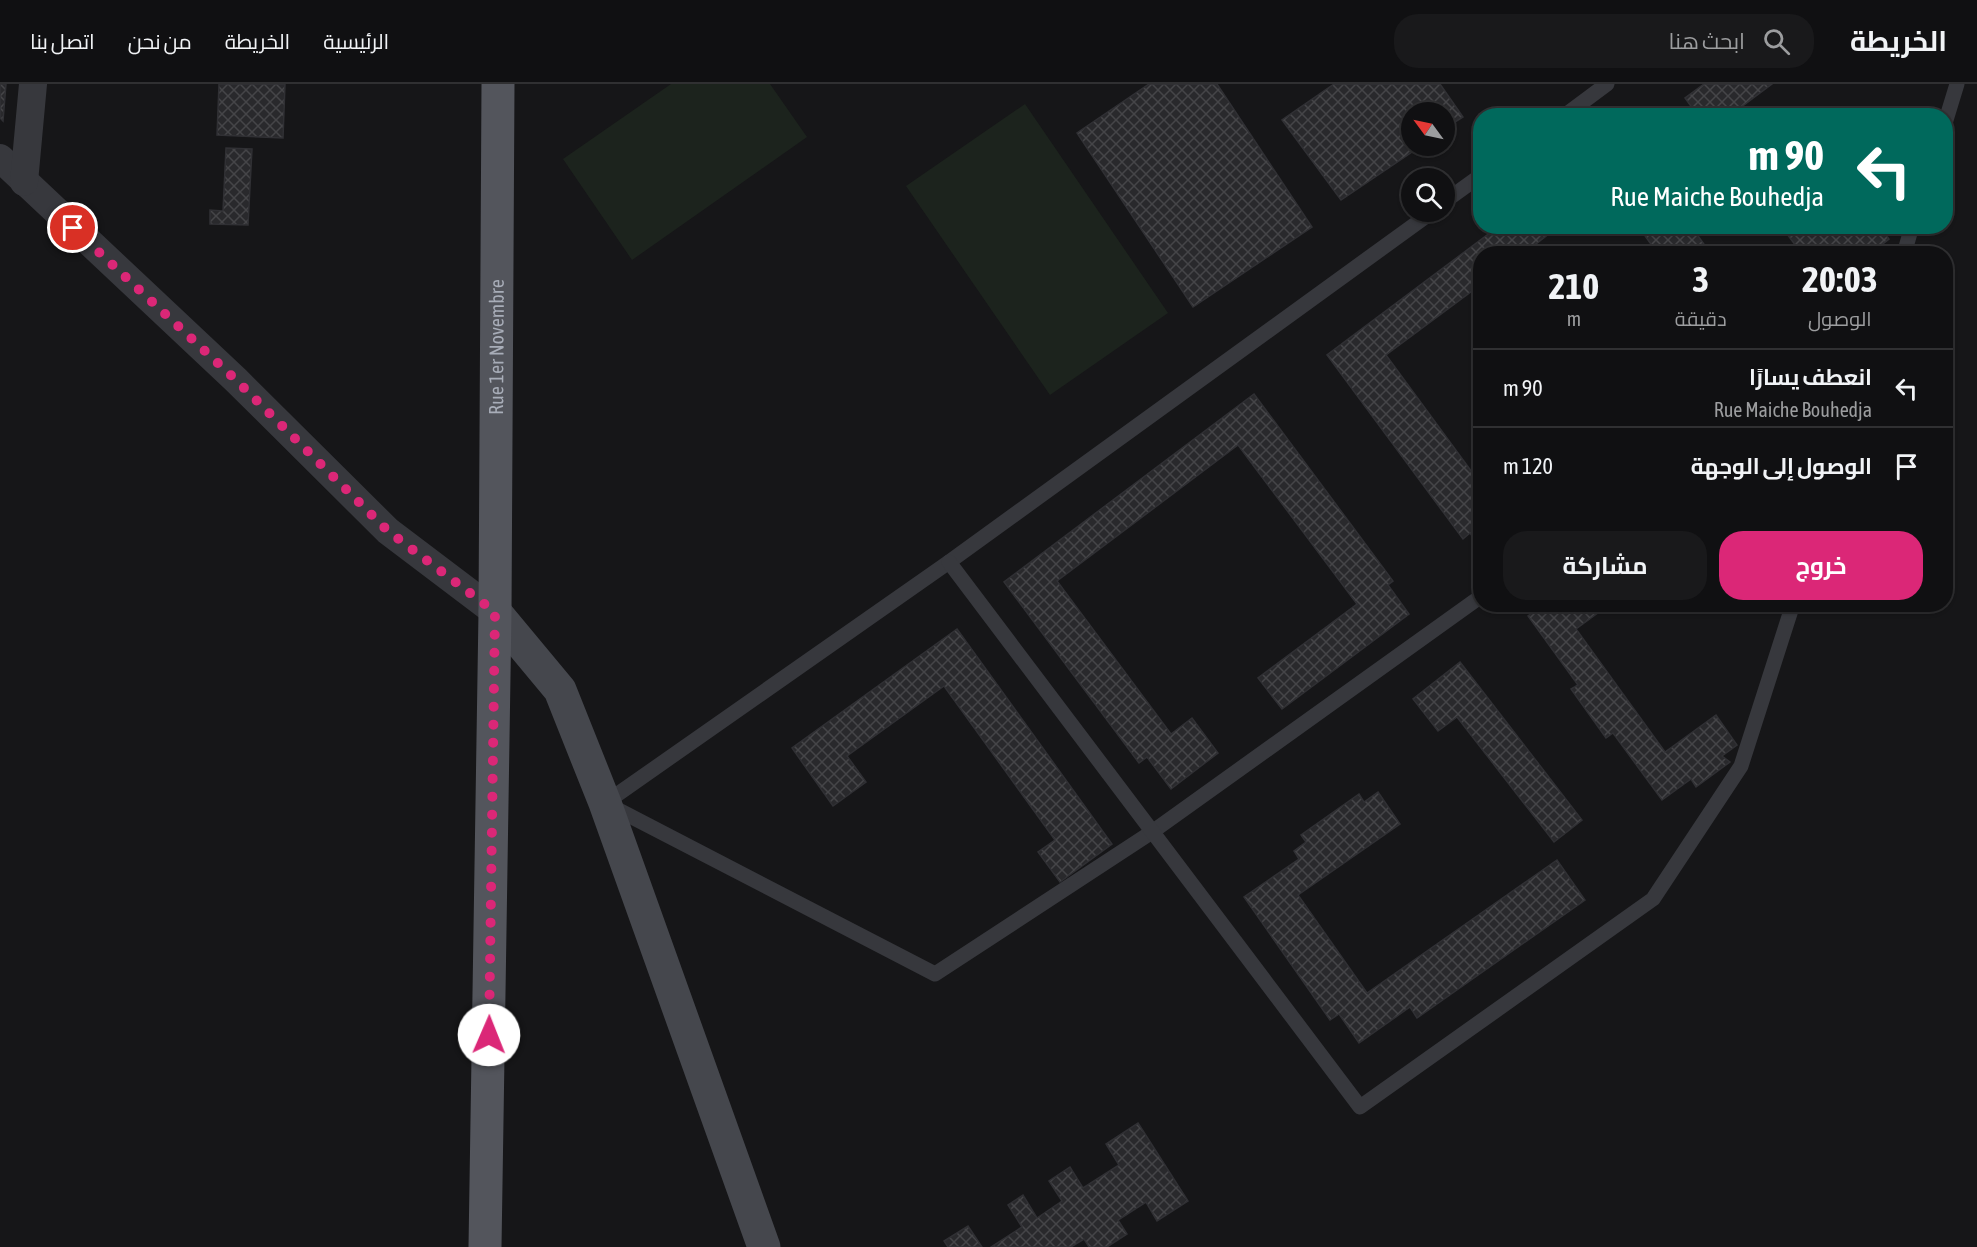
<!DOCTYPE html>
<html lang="ar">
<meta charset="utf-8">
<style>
:root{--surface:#101012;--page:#19191b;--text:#f1f3f6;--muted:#9c9d9f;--line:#303032;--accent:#db2777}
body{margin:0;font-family:"Asap Condensed",Cairo,sans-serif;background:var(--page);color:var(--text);direction:rtl;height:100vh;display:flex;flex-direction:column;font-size:22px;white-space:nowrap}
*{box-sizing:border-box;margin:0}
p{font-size:20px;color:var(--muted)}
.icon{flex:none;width:33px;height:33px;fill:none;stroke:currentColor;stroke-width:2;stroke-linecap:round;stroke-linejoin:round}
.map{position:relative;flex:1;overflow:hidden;direction:ltr}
.side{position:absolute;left:1473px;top:162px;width:480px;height:366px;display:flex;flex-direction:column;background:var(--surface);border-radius:24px;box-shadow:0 2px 4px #0004,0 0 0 2px var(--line);direction:rtl}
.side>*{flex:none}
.banner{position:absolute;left:1473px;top:24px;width:480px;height:126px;border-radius:24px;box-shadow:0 2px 4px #0004,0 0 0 2px var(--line);direction:rtl;background:#00695c;color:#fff;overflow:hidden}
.needle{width:39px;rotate:303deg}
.tools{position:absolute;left:1401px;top:18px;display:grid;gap:12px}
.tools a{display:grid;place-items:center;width:54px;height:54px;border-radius:50%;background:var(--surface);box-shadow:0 2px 4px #0004,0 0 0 2px var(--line);font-size:30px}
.pin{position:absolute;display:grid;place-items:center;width:51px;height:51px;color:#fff;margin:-26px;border:3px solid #fff;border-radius:50%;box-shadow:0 2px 6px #0007}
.me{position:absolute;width:66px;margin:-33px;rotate:1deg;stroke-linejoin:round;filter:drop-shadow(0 0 4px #0008)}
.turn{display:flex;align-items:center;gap:21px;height:126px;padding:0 30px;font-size:27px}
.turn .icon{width:78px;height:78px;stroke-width:2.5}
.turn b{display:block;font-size:42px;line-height:51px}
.eta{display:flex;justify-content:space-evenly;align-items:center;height:102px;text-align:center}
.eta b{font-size:36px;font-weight:700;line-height:42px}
.primary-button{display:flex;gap:12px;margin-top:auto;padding:12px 30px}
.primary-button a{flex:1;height:69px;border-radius:24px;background:var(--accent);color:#fff;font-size:24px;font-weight:700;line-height:69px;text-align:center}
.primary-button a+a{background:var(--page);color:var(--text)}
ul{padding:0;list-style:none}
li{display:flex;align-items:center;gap:18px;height:78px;padding:0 30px;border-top:2px solid var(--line)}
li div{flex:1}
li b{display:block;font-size:22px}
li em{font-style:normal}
header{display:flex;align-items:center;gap:36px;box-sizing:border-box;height:84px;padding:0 30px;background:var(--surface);border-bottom:2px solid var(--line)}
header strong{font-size:28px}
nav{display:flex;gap:33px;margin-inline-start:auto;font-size:21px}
.search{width:420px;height:54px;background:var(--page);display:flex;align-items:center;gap:15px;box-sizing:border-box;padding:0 21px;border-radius:24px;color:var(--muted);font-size:22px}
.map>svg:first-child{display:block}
.grass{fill:#1c231d}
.building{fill:url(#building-cross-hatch);stroke:#303034;stroke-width:1.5}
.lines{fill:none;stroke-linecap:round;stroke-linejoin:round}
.lane{stroke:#37383d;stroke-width:15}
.street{stroke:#37383d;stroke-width:28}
.secondary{stroke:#45474d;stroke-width:33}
.primary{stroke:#53555c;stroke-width:33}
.route{stroke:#db2777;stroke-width:10;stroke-dasharray:0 18}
.labels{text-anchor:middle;stroke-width:6;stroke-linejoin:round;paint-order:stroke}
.street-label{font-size:20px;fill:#a8adb8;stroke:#111113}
</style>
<header>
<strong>الخريطة</strong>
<div class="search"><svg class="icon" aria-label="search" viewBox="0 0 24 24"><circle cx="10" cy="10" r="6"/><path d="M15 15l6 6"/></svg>ابحث هنا</div>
<nav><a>الرئيسية</a><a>الخريطة</a><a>من نحن</a><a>اتصل بنا</a></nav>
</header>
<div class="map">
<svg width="1977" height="1163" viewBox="0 0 1977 1163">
<defs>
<pattern id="building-cross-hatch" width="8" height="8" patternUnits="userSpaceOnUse" patternTransform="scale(1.5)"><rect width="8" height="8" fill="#29292c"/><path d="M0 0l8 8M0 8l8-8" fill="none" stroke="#454548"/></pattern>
</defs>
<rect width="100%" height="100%" fill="#161618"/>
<g class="grass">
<path d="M 671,0 L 770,0 L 807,53 L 632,176 L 563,75 Z"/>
<path d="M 1025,20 L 1168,229 L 1050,311 L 906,102 Z"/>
</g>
<g class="building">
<path d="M 0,0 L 6,0 L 3,37 L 0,34 Z"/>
<path d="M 219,0 L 285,0 L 283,54 L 217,51 Z"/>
<path d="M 1149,0 L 1217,0 L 1312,143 L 1193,223 L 1077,49 Z"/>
<path d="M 1334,0 L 1440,0 L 1463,33 L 1444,45 L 1444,28 L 1412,28 L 1412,62 L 1421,62 L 1341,116 L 1282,36 Z"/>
<path d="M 1704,0 L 1772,0 L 1736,27 L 1740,32 L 1698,32 L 1685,14 Z"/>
<path d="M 226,64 L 252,65 L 248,141 L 210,140 L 210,126 L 223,127 Z"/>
<path d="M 1499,142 L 1559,142 L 1523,170 L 1480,170 L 1480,201 L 1386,271 L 1480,399 L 1480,463 L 1470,449 L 1463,455 L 1327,271 Z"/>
<path d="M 1638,142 L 1691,142 L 1711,170 L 1658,170 Z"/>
<path d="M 1773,142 L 1822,142 L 1825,146 L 1830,142 L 1891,142 L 1884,148 L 1889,155 L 1870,170 L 1802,170 L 1784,146 L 1779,150 Z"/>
<path d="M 1254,310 L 1393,497 L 1388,501 L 1409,530 L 1282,625 L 1258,594 L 1357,520 L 1238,361 L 1057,497 L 1171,650 L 1192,634 L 1218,669 L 1171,705 L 1147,673 L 1139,679 L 1004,498 Z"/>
<path d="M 1544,520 L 1610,520 L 1576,545 L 1665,668 L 1716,631 L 1737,661 L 1722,672 L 1730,678 L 1696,703 L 1691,695 L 1662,716 L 1613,649 L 1606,654 L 1571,605 L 1578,601 L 1528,532 Z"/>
<path d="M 957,545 L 1112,760 L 1060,798 L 1038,768 L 1055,756 L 944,602 L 847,672 L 866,698 L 833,722 L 792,664 Z"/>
<path d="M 1460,578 L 1582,736 L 1554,758 L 1457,633 L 1438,647 L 1413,615 Z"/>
<path d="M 1378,708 L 1400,740 L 1298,811 L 1367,909 L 1557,776 L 1585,816 L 1417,934 L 1410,923 L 1359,959 L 1339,930 L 1330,936 L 1244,813 L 1299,775 L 1294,767 L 1306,758 L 1301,751 L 1359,710 L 1364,718 Z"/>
<path d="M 1138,1039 L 1188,1117 L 1157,1137 L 1146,1118 L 1118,1136 L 1127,1150 L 1107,1163 L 1089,1163 L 1084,1155 L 1071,1163 L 991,1163 L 1022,1143 L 1008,1121 L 1023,1111 L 1037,1134 L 1062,1117 L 1049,1097 L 1070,1083 L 1083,1104 L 1119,1081 L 1106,1060 Z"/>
<path d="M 968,1142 L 982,1163 L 948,1163 L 944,1157 Z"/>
</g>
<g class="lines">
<g class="lane">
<path d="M 1564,32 L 1607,0"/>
<path d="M 1946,36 L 1957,0"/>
<path d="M 1444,118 L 1480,92"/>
<path d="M 1432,128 L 949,478 L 605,719 L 935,890 L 1152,748 L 1480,513"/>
<path d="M 1904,170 L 1912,142"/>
<path d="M 949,478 L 1360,1023 L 1653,815 L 1741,682 L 1793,520"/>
</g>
<g class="street">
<path d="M 0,74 L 236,296 L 388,447 L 495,528"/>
<path d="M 24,98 L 33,0"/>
</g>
<path class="secondary" d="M 495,528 L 560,606 L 605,719 L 764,1163"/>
<path class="primary" id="s1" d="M 485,1163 L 495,528 L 498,0"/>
</g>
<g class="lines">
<path class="route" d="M 73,144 L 236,296 L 388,447 L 495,528 L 489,951"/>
</g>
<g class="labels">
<g class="street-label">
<text dy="7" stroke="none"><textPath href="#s1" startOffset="900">Rue 1er Novembre</textPath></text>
</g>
</g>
</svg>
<div class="tools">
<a><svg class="needle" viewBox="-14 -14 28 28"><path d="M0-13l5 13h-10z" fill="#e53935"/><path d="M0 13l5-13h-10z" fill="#9c9d9f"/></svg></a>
<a><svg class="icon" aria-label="search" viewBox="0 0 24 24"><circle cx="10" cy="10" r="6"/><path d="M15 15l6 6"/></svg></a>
</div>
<div class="pin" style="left:73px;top:144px;background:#d93025"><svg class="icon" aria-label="arrive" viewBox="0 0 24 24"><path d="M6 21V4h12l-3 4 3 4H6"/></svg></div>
<svg class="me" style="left:489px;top:951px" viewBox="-20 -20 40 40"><circle r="19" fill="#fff"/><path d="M0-13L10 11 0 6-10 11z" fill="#db2777"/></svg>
<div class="banner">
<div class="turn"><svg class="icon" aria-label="left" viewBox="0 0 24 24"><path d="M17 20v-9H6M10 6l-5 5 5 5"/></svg><div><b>90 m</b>Rue Maiche Bouhedja</div></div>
</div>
<section class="side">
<div class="eta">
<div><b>20:03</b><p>الوصول</p></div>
<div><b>3</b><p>دقيقة</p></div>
<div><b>210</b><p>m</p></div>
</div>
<ul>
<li><svg class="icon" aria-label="left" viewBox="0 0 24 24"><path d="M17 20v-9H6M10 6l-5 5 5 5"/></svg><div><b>انعطف يسارًا</b><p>Rue Maiche Bouhedja</p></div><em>90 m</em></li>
<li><svg class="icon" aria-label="arrive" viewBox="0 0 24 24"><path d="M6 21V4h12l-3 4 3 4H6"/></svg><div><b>الوصول إلى الوجهة</b></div><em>120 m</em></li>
</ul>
<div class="primary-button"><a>خروج</a><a>مشاركة</a></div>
</section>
</div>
